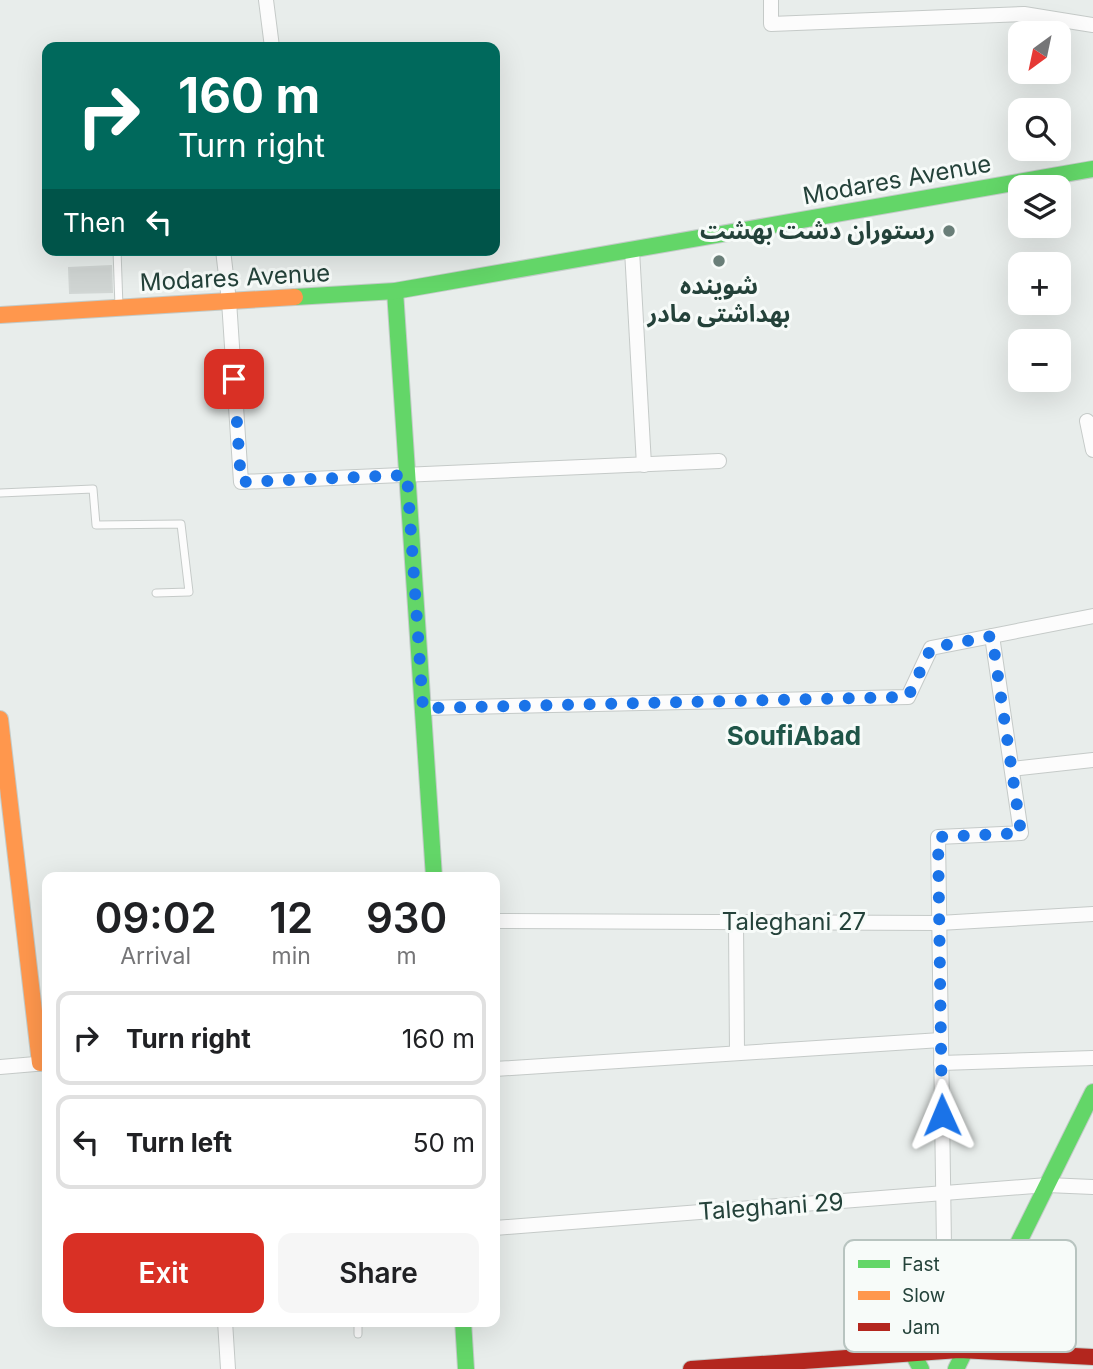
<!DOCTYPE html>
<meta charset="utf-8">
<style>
:root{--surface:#fff;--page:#f6f6f6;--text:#202124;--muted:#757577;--line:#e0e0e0;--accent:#d93025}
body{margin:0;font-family:Inter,"Noto Sans Arabic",sans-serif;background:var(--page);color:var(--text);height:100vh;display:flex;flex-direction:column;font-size:26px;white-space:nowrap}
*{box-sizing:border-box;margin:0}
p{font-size:23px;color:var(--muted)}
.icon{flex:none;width:38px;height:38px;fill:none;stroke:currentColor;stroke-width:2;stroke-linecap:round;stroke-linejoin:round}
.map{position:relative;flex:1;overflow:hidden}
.details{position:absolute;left:42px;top:872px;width:458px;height:455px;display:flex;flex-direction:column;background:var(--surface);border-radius:14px;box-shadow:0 7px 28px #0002}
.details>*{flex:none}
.guide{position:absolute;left:42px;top:42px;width:458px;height:214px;border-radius:14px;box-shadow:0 7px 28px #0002;background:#00695c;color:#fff;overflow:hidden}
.needle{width:46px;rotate:213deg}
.controls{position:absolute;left:1008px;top:21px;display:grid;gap:14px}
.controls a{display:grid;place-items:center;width:63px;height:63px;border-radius:14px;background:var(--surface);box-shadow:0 7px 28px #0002;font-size:35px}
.pin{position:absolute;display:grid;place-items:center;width:60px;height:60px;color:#fff;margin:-30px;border-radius:14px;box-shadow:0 4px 10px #0006}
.me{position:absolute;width:77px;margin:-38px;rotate:359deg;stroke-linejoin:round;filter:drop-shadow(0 0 5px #0008)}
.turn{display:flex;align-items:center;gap:24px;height:147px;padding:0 21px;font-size:32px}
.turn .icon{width:91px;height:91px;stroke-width:2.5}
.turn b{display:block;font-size:49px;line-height:60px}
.then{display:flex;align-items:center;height:66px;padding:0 21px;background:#0003;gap:14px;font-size:26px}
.eta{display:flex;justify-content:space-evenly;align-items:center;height:119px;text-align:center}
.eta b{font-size:42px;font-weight:600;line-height:49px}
.primary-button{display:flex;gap:14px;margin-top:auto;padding:14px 21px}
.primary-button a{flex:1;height:80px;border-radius:14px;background:var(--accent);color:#fff;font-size:28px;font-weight:600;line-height:80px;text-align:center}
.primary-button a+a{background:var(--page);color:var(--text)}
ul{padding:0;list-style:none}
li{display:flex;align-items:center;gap:21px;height:94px;margin:0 14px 10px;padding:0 7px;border:4px solid var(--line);border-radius:14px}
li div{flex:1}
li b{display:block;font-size:26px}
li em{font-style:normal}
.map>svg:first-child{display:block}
.building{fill:#cfd4d2;stroke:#d1d6d4;stroke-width:2}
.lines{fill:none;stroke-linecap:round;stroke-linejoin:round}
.lane-casing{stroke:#c5cac8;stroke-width:9}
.street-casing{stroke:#c5cac8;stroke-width:16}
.fast-casing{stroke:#c3cbc8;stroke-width:18}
.slow-casing{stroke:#c3cbc8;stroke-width:18}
.jam-casing{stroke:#c3cbc8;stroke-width:18}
.lane{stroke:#fcfcfc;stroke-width:7}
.street{stroke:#fcfcfc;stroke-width:14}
.fast{stroke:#63d668;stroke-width:16}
.slow{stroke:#ff974d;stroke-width:16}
.jam{stroke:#b3261e;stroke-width:16}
.route{stroke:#1a73e8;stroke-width:12;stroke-dasharray:0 21.6}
.poi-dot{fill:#697e78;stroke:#f7fbf9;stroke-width:2.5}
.labels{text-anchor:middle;stroke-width:6;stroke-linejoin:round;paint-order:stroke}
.street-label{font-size:24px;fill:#24423a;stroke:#f7fbf9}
.poi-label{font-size:24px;font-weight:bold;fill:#24423a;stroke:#f7fbf9;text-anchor:end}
.neighbourhood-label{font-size:26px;font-weight:bold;fill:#1f5548;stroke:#f7fbf9}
.key{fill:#f7fbf9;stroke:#b8c4c0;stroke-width:2}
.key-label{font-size:19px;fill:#24423a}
</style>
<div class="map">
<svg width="1093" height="1369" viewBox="0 0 1093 1369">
<rect width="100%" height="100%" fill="#e8edeb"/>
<path class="building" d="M 111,266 L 112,292 L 70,293 L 69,268 Z"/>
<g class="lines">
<g class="lane-casing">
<g id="lane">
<path d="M 117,250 L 119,307"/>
<path d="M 0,493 L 93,489 L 96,525 L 181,524 L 189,592 L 156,593"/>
<path d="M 358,1321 L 358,1334"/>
</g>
</g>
<g class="street-casing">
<g id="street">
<path d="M 266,0 L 272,47"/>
<path d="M 771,0 L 771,24 L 1024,14 L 1093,25"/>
<path d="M 223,250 L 229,301 L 241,482 L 719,461"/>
<path d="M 632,250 L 644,465"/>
<path d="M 1087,421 L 1093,450"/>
<path d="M 423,708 L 908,697 L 931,648 L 1093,616"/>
<path d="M 1012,769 L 1093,760"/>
<path d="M 495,921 L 939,923 L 1093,914"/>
<path d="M 736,922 L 737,1053"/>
<path d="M 941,1063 L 1093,1058"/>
<path d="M 0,1067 L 47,1063"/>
<path d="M 495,1069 L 941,1040"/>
<path d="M 495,1228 L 1047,1185 L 1093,1187"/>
<path d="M 225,1321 L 228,1369"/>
<path d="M 941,1352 L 945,1314 L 938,837 L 1021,833 L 992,636"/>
</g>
</g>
<g class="fast-casing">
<g id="fast">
<path d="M 395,291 L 434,877"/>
<path d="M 295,297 L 395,291 L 1093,169"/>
<path d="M 463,1321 L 466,1369"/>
<path d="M 913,1354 L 921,1369"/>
<path d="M 956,1369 L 1093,1092"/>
</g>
</g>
<g class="slow-casing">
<g id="slow">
<path d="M 0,315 L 295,297"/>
<path d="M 0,719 L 40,1063"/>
</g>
</g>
<g class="jam-casing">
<path id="jam" d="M 691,1369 L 959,1350 L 1093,1357"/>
</g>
<use href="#lane" class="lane"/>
<use href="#street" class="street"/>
<use href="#fast" class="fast"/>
<use href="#slow" class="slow"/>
<use href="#jam" class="jam"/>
</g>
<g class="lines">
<path class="route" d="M 234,379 L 241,482 L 407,475 L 423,708 L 908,697 L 931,648 L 992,636 L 1021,833 L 938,837 L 942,1115"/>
</g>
<g class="poi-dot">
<circle cx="949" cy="231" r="7"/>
<circle cx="719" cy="261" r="7"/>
</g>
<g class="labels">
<g class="street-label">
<text transform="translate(897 180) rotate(-10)" y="8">Modares Avenue</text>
<text transform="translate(235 278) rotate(-3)" y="8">Modares Avenue</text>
<text x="794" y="930">Taleghani 27</text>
<text transform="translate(771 1207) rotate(-4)" y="8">Taleghani 29</text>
</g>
<g class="poi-label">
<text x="935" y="239">رستوران دشت بهشت</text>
<text x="719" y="294" text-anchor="middle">شوینده<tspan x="719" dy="28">بهداشتی مادر</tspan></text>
</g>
<g class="neighbourhood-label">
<text x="794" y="745">SoufiAbad</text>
</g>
</g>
<rect x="844" y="1240" width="232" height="112" rx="10" class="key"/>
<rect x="858" y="1260" width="32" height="8" fill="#63d668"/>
<rect x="858" y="1291" width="32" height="9" fill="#ff974d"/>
<rect x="858" y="1323" width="32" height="8" fill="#b3261e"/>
<g class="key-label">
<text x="902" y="1271">Fast</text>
<text x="902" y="1302">Slow</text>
<text x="902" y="1334">Jam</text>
</g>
</svg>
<div class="controls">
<a><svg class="needle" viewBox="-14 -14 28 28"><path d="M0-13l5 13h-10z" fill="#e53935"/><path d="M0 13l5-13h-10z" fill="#757577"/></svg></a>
<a><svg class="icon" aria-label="search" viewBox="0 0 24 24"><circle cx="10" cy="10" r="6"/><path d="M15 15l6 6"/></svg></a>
<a><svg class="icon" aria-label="layers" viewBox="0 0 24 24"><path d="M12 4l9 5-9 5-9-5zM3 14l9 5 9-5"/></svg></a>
<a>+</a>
<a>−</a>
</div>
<div class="pin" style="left:234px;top:379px;background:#d93025"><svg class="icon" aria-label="arrive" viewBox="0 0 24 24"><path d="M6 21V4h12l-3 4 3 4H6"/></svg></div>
<svg class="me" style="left:942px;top:1115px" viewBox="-20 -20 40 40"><path d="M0-17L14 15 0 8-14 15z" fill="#1a73e8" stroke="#fff" stroke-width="4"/></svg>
<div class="guide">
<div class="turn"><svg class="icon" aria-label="right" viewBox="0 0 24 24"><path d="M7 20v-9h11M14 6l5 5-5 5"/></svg><div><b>160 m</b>Turn right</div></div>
<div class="then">Then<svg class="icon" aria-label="left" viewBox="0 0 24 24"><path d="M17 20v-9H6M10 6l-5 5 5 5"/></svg></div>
</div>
<section class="details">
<div class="eta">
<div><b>09:02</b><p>Arrival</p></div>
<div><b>12</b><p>min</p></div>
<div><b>930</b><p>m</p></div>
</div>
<ul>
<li><svg class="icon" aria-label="right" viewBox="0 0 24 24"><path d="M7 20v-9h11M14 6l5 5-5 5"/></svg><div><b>Turn right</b></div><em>160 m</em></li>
<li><svg class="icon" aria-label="left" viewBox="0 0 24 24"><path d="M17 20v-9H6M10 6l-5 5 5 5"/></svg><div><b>Turn left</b></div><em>50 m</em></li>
</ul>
<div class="primary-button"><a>Exit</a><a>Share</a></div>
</section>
</div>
